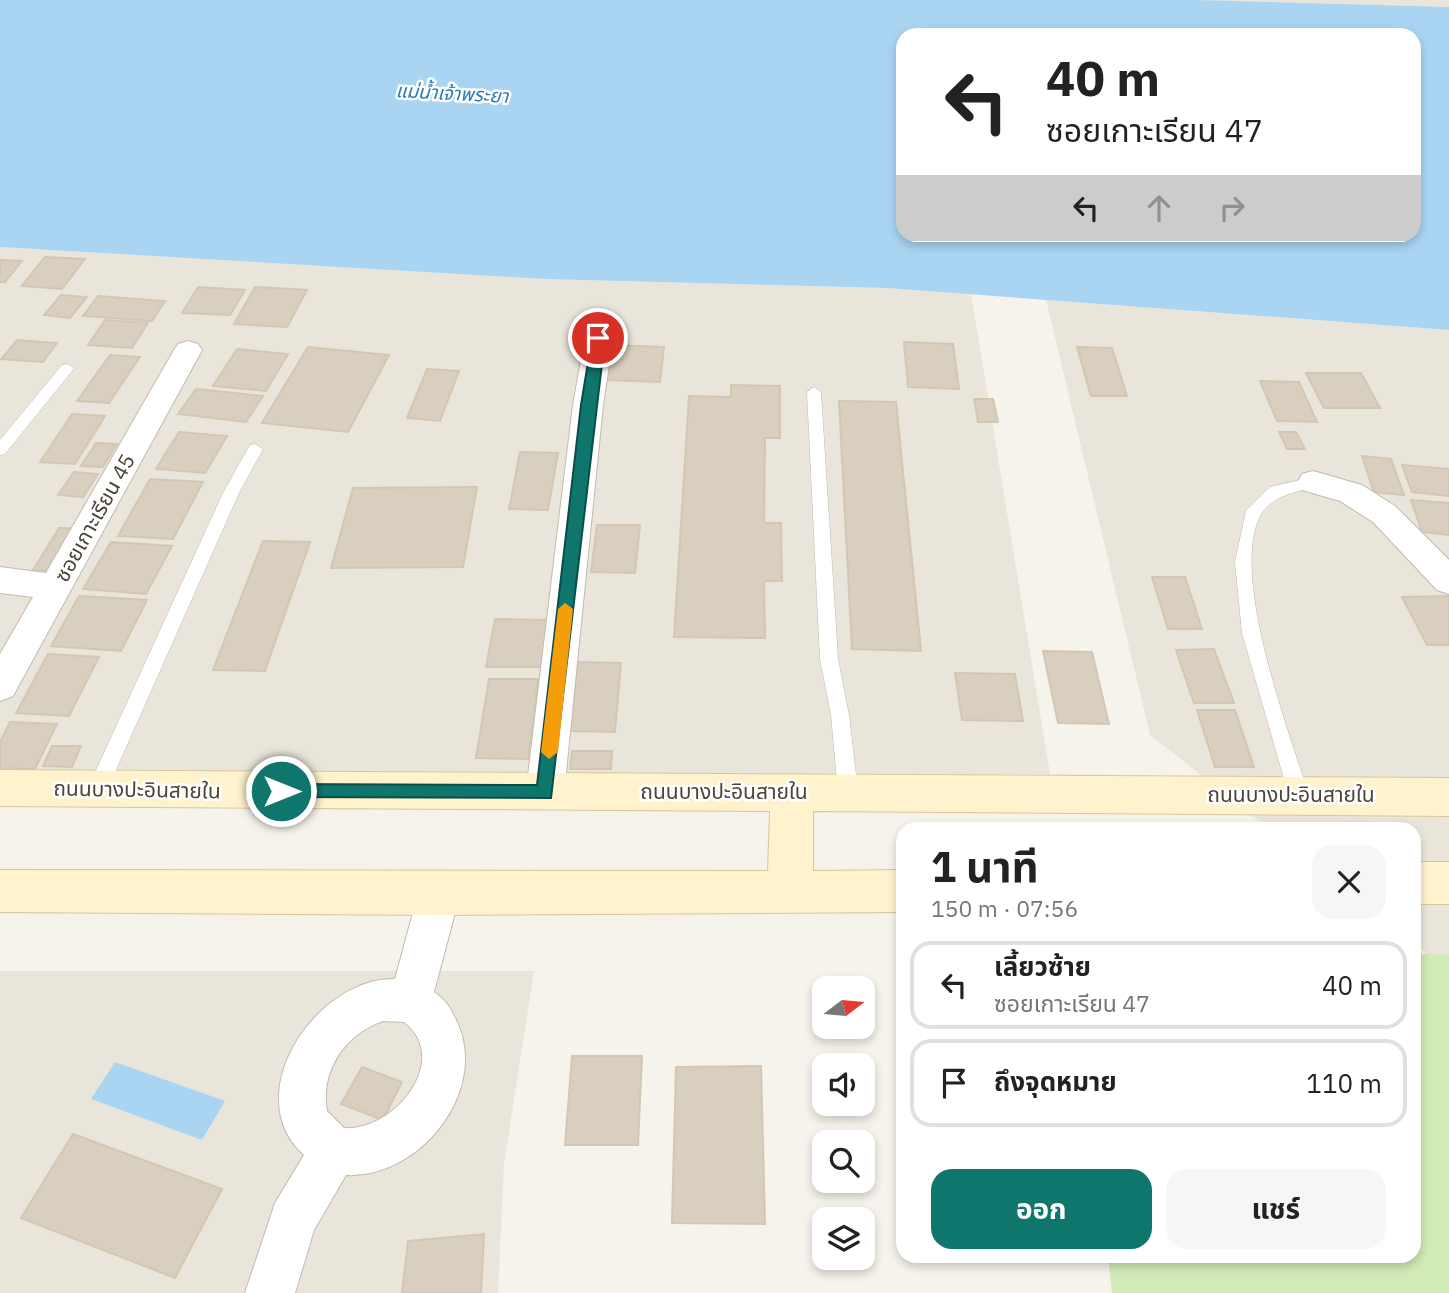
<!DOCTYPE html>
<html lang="th">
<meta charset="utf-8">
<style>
:root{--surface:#fff;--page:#f6f6f6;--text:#222;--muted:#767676;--line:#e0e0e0;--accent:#0f766e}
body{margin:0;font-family:"IBM Plex Sans","Noto Sans Thai",sans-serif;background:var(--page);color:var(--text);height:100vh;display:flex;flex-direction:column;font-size:26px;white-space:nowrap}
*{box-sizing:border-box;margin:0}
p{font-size:23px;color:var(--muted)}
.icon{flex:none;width:38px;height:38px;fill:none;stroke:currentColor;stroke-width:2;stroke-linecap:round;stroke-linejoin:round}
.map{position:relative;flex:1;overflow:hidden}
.panel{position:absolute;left:896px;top:822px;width:525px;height:441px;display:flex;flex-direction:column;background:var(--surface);border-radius:21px;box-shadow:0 4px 10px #0003}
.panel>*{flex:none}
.hud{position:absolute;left:896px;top:28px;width:525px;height:214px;border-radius:21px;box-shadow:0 4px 10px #0003;background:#fff;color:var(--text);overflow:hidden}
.needle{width:46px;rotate:74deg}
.buttons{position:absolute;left:812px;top:976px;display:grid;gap:14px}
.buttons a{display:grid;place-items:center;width:63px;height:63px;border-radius:14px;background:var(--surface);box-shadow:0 4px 10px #0003;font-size:35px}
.pin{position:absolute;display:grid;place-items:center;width:60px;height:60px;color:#fff;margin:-30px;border:4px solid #fff;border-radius:50%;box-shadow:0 2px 7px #0007}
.me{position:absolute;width:77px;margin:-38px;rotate:90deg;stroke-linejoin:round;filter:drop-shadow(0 0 5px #0008)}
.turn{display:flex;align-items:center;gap:24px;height:147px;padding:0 35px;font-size:32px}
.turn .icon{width:91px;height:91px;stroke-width:2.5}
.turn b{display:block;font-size:49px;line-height:60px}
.lanes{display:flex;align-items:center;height:66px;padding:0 35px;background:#0003;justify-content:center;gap:35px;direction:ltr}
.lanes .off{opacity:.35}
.round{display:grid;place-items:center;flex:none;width:74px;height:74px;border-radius:21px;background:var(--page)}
.headline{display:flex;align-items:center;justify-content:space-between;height:119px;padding:0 35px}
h1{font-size:42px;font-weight:700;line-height:52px}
.button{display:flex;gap:14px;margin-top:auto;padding:14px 35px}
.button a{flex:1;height:80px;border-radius:21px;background:var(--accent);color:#fff;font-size:28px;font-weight:700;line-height:80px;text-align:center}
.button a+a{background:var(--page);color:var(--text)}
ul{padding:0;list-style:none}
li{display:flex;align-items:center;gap:21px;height:88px;margin:0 14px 10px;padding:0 21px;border:4px solid var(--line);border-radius:21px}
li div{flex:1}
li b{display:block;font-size:26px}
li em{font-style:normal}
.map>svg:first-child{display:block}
.residential{fill:#eae5da}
.green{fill:#d2eab5}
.water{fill:#a9d4f2;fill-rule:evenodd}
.building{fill:#d8cfc1;stroke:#d3c7b4;stroke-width:2}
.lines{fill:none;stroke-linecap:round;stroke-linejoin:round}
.lane-casing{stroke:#c2bbae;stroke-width:1}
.street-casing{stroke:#c2bbae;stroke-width:2}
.secondary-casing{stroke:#d6c79b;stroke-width:2}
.lane{fill:#fff;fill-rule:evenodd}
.street{fill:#fff;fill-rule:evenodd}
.secondary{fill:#fff3cd;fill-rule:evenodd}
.route{fill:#0f766e;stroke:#0a4d48;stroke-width:2}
.slow{fill:#f59e0b}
.labels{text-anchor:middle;stroke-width:5;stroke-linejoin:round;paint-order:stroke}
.far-water-label{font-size:19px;font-style:italic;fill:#2e7ab2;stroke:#fff}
.street-label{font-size:21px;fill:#4b4439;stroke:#fff}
</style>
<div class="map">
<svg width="1449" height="1293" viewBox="0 0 1449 1293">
<rect width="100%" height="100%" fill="#f6f3ec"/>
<g class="residential">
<path d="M 1197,0 L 1449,0 L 1449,7 Z"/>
<path d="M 0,247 L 545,279 L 887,288 L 971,294 L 1050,774 L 0,776 Z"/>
<path d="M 1046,300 L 1449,330 L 1449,974 L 1414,942 L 1414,830 L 1270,829 L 1150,735 Z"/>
<path d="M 0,971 L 534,971 L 504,1164 L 498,1293 L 0,1293 Z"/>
</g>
<path class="green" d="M 1414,954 L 1449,954 L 1449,1293 L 1112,1293 L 1108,1257 L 1414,1256 Z"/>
<g class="water">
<path d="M 0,0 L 1197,0 L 1449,7 L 1449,330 L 887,288 L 545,279 L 0,247 ZM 903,35 L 1414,35 L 1414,234 L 903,234 Z"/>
<path d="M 115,1062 L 225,1101 L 202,1140 L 91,1099 Z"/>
</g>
<g class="building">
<path d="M 45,257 L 85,259 L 62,289 L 22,286 Z"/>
<path d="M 0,260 L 22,261 L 5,282 L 0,282 Z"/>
<path d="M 198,287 L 245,290 L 230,315 L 182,313 Z"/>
<path d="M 255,287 L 307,290 L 287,327 L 234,324 Z"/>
<path d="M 61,295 L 87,297 L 70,318 L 44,315 Z"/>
<path d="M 98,296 L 165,301 L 152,321 L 83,316 Z"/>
<path d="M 105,320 L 148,323 L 132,348 L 88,345 Z"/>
<path d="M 17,340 L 57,343 L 43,362 L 1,359 Z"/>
<path d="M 904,342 L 953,344 L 959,389 L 908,387 Z"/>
<path d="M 611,345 L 664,347 L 660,382 L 604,380 Z"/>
<path d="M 308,347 L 389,355 L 348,432 L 262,423 Z"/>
<path d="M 1077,347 L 1112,348 L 1127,396 L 1091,396 Z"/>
<path d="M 237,349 L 288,354 L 266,391 L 213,386 Z"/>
<path d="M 110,355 L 140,357 L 109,403 L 77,401 Z"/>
<path d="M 427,369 L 459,371 L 440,421 L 407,418 Z"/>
<path d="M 1306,373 L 1361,373 L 1380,408 L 1324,408 Z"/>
<path d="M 1260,381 L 1299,382 L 1317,422 L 1277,421 Z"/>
<path d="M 731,385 L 780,386 L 780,438 L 765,438 L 764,523 L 781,523 L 782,581 L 764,581 L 765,638 L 674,637 L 689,396 L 731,397 Z"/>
<path d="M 196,389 L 263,396 L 246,422 L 178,414 Z"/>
<path d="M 974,399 L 993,399 L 998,422 L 978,422 Z"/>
<path d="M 839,401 L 896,402 L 921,651 L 852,649 Z"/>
<path d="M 72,414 L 105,416 L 75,464 L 40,462 Z"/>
<path d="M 179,432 L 227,436 L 205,473 L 156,469 Z"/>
<path d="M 1279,432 L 1296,432 L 1305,449 L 1287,449 Z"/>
<path d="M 96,443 L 117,444 L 103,467 L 81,466 Z"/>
<path d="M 520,452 L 558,453 L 548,510 L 509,509 Z"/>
<path d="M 1362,456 L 1391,459 L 1404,495 L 1374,492 Z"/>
<path d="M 1402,465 L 1449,469 L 1449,496 L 1412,492 Z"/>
<path d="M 74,472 L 98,474 L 83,497 L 58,495 Z"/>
<path d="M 150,479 L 203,482 L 173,539 L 118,536 Z"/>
<path d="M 477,487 L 463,567 L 331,568 L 353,488 Z"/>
<path d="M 1411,500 L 1449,503 L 1449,535 L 1422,532 Z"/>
<path d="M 597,525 L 640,525 L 635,573 L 591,572 Z"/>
<path d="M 59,528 L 82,529 L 59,571 L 33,570 Z"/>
<path d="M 263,541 L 310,542 L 265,671 L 213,670 Z"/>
<path d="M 111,542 L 172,546 L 146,594 L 83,589 Z"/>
<path d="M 1152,577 L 1185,577 L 1202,629 L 1168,629 Z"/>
<path d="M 79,596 L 147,600 L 121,651 L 51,646 Z"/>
<path d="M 1449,596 L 1449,645 L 1427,645 L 1402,597 Z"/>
<path d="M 495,619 L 550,620 L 543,667 L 486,667 Z"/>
<path d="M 1214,649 L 1234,703 L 1194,703 L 1176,650 Z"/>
<path d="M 1043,651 L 1092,652 L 1109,724 L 1058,723 Z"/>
<path d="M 48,654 L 99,657 L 69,716 L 16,713 Z"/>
<path d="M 578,662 L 621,663 L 615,732 L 569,731 Z"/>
<path d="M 955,673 L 1015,674 L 1023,721 L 962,720 Z"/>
<path d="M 489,679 L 538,679 L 528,759 L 476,758 Z"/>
<path d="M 1197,710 L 1235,710 L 1254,767 L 1215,767 Z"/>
<path d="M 10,722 L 57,724 L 35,769 L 0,768 L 0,742 Z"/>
<path d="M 52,746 L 81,746 L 72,767 L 43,766 Z"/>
<path d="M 572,751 L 612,751 L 611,769 L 570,769 Z"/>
<path d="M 572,1056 L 642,1056 L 638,1145 L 565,1145 Z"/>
<path d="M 761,1066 L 765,1224 L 672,1223 L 676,1067 Z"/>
<path d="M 362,1067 L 402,1082 L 383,1120 L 341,1104 Z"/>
<path d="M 73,1134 L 222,1189 L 175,1278 L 21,1218 Z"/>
<path d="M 484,1234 L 481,1293 L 402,1293 L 408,1241 Z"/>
</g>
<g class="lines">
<g class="lane-casing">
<g id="lane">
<path d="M 67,364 L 74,368 L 72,371 L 5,454 L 0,455 L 0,440 L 62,365 Z"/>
<path d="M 814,387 L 821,392 L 838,659 L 849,715 L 858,792 L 855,798 L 848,800 L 841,798 L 838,792 L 831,715 L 820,659 L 807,392 Z"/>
<path d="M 255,444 L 263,449 L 239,493 L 107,790 L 104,796 L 97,798 L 90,796 L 87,790 L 223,493 L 250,445 Z"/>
<path d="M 1313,477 L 1321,482 L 1318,486 C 1297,492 1270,495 1259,518 C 1231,580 1289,731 1309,796 L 1306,802 L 1299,804 L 1292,802 L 1289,796 L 1242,633 L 1235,562 L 1246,511 L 1270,487 Z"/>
</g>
</g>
<g class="street-casing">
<g id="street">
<path d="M 599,329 L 609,332 L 613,338 L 603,405 L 564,792 L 559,804 L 545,809 L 531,804 L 526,792 L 573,405 L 585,338 L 589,332 Z"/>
<path d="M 188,341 L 198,344 L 202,350 L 13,696 L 0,701 L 0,654 L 33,597 L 0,593 L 0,567 L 46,573 L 174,350 L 178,344 Z"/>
<path d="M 1313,471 L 1362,485 L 1395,506 L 1449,560 L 1449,594 L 1437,590 L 1373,522 L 1340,501 L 1302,490 L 1298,482 L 1302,474 Z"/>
<path d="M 439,875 L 454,881 L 460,894 L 434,992 C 446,1000 451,1009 457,1022 C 489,1091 420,1179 346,1175 L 314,1230 L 295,1293 L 245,1293 L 275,1203 L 304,1155 C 237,1095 317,977 395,979 L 418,894 L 424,881 ZM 383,1021 L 404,1022 C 453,1060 393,1132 344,1128 L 327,1111 C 320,1071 345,1034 383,1021 Z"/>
</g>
</g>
<g class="secondary-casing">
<g id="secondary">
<path d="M 0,770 L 1449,778 L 1449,816 L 813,811 L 813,871 L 903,870 L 903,912 L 439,915 L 0,912 L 0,870 L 768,871 L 770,811 L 0,806 Z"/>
<rect x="1414" y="862" width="35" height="42"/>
</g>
</g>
<use href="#lane" class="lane"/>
<use href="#street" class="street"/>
<use href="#secondary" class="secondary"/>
</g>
<path class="route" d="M 598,334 L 605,338 L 551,798 L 275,797 L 273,791 L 275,786 L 281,784 L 537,785 L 581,405 L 592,338 Z"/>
<path class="slow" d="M 565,603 L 573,609 L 558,752 L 549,759 L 541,752 L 558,609 Z"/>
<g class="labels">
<g class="far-water-label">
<text transform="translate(452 93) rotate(3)" y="7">แม่น้ำเจ้าพระยา</text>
</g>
<g class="street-label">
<text transform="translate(95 518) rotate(-61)" y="7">ซอยเกาะเรียน 45</text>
<text transform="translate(137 790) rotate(1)" y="7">ถนนบางปะอินสายใน</text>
<text x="724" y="799">ถนนบางปะอินสายใน</text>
<text x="1291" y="802">ถนนบางปะอินสายใน</text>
</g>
</g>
</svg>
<div class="buttons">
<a><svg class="needle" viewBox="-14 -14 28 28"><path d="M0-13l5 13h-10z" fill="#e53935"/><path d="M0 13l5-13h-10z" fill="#767676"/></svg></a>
<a><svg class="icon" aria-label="sound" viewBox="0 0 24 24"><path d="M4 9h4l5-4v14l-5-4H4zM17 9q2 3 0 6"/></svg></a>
<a><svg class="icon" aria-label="search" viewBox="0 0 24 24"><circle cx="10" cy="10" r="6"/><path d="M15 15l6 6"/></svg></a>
<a><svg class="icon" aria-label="layers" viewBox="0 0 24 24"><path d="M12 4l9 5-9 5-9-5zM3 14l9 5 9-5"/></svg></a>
</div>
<div class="pin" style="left:598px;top:338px;background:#d93025"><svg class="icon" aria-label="arrive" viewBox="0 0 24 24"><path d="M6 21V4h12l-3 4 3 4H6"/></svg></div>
<svg class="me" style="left:281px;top:791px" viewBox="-20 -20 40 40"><circle r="17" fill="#0f766e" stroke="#fff" stroke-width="3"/><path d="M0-11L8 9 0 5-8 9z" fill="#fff"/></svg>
<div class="hud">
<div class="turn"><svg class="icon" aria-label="left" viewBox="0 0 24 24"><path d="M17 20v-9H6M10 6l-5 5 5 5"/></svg><div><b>40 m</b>ซอยเกาะเรียน 47</div></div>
<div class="lanes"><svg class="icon" aria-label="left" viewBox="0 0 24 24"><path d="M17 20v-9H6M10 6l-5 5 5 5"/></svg><svg class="icon off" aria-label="ahead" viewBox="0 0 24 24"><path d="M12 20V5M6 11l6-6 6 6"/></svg><svg class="icon off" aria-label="right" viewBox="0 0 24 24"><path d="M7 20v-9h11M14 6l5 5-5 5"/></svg></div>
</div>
<section class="panel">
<div class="headline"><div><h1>1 นาที</h1><p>150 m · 07:56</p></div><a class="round"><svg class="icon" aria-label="close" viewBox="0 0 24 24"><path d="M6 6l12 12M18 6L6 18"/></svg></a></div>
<ul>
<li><svg class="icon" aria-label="left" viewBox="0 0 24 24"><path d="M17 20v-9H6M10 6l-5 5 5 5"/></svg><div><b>เลี้ยวซ้าย</b><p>ซอยเกาะเรียน 47</p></div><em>40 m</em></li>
<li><svg class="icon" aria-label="arrive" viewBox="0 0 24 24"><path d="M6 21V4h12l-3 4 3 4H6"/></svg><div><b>ถึงจุดหมาย</b></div><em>110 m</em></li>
</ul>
<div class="button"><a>ออก</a><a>แชร์</a></div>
</section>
</div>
